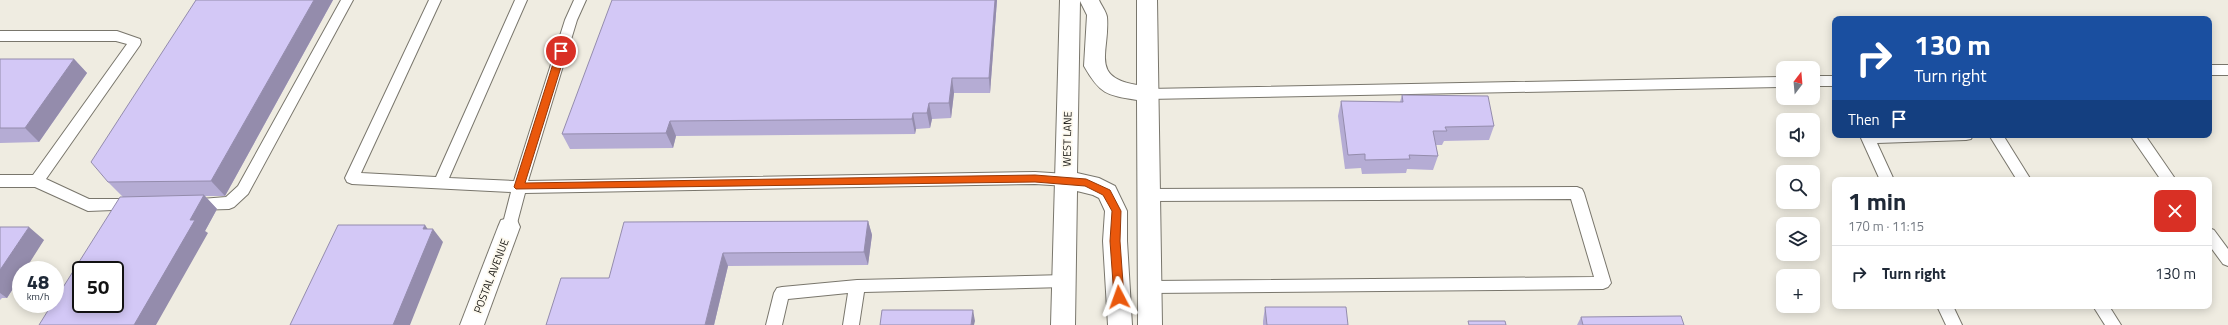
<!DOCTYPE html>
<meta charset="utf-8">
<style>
:root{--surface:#fff;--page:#f6f6f7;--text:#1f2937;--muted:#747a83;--line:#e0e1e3}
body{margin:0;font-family:"Titillium Web",sans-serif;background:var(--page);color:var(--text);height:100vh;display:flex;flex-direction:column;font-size:15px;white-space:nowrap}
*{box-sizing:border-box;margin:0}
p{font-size:13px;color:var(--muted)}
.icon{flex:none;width:22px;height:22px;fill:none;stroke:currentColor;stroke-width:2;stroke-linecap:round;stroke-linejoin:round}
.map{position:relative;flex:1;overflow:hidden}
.details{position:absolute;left:1832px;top:177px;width:380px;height:132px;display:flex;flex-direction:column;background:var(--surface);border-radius:8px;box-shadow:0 2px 10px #0003}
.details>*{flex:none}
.top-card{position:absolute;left:1832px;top:16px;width:380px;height:122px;border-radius:8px;box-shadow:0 2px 10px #0003;background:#1a4fa0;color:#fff;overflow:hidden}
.needle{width:26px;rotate:16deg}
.fabs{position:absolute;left:1776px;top:61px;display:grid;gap:8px}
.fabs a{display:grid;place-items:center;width:44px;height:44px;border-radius:8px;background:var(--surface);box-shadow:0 2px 10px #0003;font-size:20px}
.speed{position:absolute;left:12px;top:261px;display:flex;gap:8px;font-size:20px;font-weight:700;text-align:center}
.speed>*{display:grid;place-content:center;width:52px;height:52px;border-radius:50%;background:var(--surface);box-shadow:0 2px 10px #0003;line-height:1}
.speed small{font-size:10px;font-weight:400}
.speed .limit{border:2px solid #111;border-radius:6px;background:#fff;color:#111}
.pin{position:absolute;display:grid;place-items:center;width:34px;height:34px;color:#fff;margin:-17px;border:2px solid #fff;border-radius:50%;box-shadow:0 1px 4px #0007}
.me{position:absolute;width:44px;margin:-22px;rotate:356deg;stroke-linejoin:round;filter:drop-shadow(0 0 3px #0008)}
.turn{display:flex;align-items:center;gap:14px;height:84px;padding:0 16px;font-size:18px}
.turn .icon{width:52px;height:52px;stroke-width:2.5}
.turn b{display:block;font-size:28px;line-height:34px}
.then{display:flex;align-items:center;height:38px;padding:0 16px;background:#0003;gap:8px;font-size:15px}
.round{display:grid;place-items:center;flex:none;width:42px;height:42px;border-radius:8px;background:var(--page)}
.head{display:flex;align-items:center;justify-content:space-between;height:68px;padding:0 16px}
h1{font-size:24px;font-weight:700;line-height:30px}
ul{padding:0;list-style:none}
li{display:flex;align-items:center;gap:12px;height:56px;padding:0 16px;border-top:1px solid var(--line)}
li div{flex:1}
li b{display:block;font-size:15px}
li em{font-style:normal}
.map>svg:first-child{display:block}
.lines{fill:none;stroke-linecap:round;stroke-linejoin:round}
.lane-casing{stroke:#79766c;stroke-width:2}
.street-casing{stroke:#79766c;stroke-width:2}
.secondary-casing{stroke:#79766c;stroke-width:2}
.lane{fill:#fff;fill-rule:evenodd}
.street{fill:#fff;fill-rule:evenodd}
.secondary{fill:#fff;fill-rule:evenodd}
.wall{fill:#b5acd4}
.shaded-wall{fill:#948cac}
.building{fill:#d3c8f6;stroke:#948cac;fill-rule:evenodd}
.route{fill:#ea580c;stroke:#983908}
.labels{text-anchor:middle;stroke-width:3.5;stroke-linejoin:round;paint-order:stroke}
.street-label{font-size:11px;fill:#191814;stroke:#fdf9ee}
</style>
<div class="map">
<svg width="2228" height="325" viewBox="0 0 2228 325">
<rect width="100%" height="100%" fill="#efece1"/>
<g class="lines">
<g class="lane-casing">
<g id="lane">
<path d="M 341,0 L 353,0 L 248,194 L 234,207 L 229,209 L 194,210 L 189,208 L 187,204 L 189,200 L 226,197 L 238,186 Z"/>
<path d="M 429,0 L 441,0 L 361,173 L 436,177 L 515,0 L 527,0 L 449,178 L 514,181 L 565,20 L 574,0 L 586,0 L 577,20 L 528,181 L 1035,172 L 1067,174 L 1072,176 L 1074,180 L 1072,184 L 1067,186 L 1035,184 L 525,193 L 516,227 L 514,231 L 509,233 L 504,231 L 502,227 L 511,192 L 352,184 L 347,182 L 345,178 Z"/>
<path d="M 0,31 L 117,31 L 140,39 L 141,42 L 140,45 L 46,179 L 89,199 L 133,199 L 138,201 L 140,205 L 138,209 L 88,211 L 35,187 L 0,187 L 0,175 L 33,175 L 127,44 L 116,41 L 0,41 Z"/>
<rect x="2209" y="65" width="19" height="10"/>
<rect x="1813" y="76" width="22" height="10"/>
<path d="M 1783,77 L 1783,87 L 1147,99 L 1142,98 L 1140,94 L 1142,90 L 1147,89 Z"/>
<path d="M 1863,135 L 1973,135 L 1971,139 L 1966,140 L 1877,143 L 1894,180 L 1880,180 L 1861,138 Z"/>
<path d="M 1989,135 L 2003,135 L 2031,180 L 2017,180 Z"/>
<path d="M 2130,135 L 2145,135 L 2176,180 L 2161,180 Z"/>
<path d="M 1577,187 L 1582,189 L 1584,193 L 1611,283 L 1608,287 L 1603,289 L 1150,293 L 1145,291 L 1142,287 L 1145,283 L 1150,281 L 1594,277 L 1571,199 L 1148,201 L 1143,199 L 1141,195 L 1143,191 L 1148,189 Z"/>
<path d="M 2209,228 L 2214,230 L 2228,249 L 2228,266 L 2223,264 L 2209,245 Z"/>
<path d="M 1065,275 L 1070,277 L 1073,281 L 1070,285 L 1065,287 L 864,292 L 859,325 L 843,325 L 848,293 L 788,299 L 782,325 L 766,325 L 774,293 L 777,288 L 782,287 L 857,280 Z"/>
<path d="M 1937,306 L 1953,306 L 1962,325 L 1946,325 Z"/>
<path d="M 2093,306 L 2109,306 L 2121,325 L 2105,325 Z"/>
</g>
</g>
<g class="street-casing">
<path id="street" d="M 509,218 L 517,220 L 520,227 L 484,325 L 460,325 L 498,227 L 501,220 Z"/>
</g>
<g class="secondary-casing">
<path id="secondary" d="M 1060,0 L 1099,0 C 1101,5 1106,11 1107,17 C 1110,52 1089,77 1137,85 L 1137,0 L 1157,0 L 1162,325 L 1138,325 L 1137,100 C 1106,95 1100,94 1084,66 L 1087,15 L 1080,1 L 1077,173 L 1099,178 L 1115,186 L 1127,211 L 1127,241 L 1132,325 L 1108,325 L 1103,241 L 1105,211 L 1099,198 L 1093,195 L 1077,191 L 1075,325 L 1051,325 Z"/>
</g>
<use href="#lane" class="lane"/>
<use href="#street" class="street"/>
<use href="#secondary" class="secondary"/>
</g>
<g class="wall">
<path d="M 196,0 L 333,0 L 225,196 L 205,196 L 217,209 L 205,231 L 208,233 L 149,197 L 123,197 L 108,182 Z"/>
<path d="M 997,0 L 990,93 L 954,93 L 951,118 L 932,119 L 930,128 L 916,129 L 915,134 L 676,136 L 673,148 L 570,149 L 562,134 Z"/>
<path d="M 0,59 L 74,59 L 87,73 L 39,142 L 0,143 Z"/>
<path d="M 1402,95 L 1494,126 L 1489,140 L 1444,141 L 1442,145 L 1436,145 L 1438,156 L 1433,170 L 1407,169 L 1406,173 L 1362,174 L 1361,168 L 1345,169 L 1338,116 L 1341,101 L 1400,102 Z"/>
<path d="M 868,221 L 872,235 L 868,265 L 728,266 L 714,325 L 609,278 Z"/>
<path d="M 0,227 L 44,240 L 21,270 L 21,276 L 7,298 L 2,298 L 0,300 Z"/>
<path d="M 1265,307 L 1348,325 L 1263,325 L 1263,321 Z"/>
<path d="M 1581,317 L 1684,325 L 1577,325 Z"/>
</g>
<g class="shaded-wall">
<path d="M 314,0 L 333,0 L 225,196 L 211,181 Z"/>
<path d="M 995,0 L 997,0 L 990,93 L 989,78 Z"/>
<path d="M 74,59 L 87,73 L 39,142 L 25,128 Z"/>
<path d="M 952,78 L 954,93 L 951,118 L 949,103 Z"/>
<path d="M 929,103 L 932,119 L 930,128 L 927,113 Z"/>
<path d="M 913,113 L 916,129 L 915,134 L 912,119 Z"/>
<path d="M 670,121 L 676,136 L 673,148 L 666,133 Z"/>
<path d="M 204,195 L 217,209 L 205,231 L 208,233 L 156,325 L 134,325 L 190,220 Z"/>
<path d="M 868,221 L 872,235 L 868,265 L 864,252 Z"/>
<path d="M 425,225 L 431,234 L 433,229 L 443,242 L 410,325 L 393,325 L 423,229 Z"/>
<path d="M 29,227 L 44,240 L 25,270 L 21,270 L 21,276 L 7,298 L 0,293 L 0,270 Z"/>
<path d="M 723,253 L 728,266 L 714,325 L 705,325 Z"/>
<path d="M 973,310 L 975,321 L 974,325 L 971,325 Z"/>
</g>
<g class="building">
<path d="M 196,0 L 314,0 L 211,181 L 108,182 L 91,162 Z"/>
<path d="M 612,0 L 995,0 L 989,78 L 952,78 L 949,103 L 929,103 L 927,113 L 913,113 L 912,119 L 670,121 L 666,133 L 562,134 Z"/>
<path d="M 0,59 L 74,59 L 25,128 L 0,128 Z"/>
<path d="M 1402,95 L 1488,96 L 1494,126 L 1445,127 L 1447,131 L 1433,131 L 1438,156 L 1409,155 L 1410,159 L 1365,160 L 1365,154 L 1348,155 L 1341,101 L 1403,102 Z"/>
<path d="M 204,195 L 190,220 L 195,220 L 134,325 L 39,325 L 52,304 L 55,304 L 55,300 L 120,197 ZM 81,270 L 115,270 L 115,304 L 81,304 Z"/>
<path d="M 868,221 L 864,252 L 723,253 L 705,325 L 546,325 L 561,278 L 609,278 L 624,222 Z"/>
<path d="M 338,225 L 425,225 L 423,229 L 433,229 L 393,325 L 290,325 Z"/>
<path d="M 0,227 L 29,227 L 0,270 Z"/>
<path d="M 1265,307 L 1346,307 L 1348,325 L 1267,325 Z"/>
<path d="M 882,310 L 973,310 L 971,325 L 880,325 Z"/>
<path d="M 1681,316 L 1684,325 L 1583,325 L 1581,317 Z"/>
<path d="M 1468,321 L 1505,321 L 1506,325 L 1469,325 Z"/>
</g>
<path class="route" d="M 558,48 L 564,48 L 566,51 L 525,183 L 1035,175 L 1086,179 L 1110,190 L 1121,211 L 1120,241 L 1124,297 L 1119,301 L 1114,297 L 1110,241 L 1112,211 L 1103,195 L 1085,186 L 1035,182 L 516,189 L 514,187 Z"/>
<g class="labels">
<g class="street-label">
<text transform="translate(1067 139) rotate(-89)" y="4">WEST LANE</text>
<text transform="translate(491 276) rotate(-69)" y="4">POSTAL AVENUE</text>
</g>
</g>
</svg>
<div class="fabs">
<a><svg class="needle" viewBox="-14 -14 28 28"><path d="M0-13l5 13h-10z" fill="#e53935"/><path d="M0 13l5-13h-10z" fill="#747a83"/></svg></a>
<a><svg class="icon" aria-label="sound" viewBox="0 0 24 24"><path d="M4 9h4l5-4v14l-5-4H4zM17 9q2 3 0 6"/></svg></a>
<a><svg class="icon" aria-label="search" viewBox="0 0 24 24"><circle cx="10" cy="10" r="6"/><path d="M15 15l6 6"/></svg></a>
<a><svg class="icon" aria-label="layers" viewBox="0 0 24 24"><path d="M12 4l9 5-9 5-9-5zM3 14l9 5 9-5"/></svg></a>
<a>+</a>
</div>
<div class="speed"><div>48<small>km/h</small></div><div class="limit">50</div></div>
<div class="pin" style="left:561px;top:51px;background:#d93025"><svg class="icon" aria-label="arrive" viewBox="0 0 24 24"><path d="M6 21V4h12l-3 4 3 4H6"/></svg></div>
<svg class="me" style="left:1119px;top:297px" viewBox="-20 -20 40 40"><path d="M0-17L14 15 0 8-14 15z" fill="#ea580c" stroke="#fff" stroke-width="4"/></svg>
<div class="top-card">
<div class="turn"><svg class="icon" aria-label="right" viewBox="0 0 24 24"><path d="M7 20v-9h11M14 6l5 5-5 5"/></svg><div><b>130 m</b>Turn right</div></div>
<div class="then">Then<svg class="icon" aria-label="arrive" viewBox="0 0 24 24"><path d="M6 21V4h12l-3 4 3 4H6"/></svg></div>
</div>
<section class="details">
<div class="head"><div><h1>1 min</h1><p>170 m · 11:15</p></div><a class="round" style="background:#d93025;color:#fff"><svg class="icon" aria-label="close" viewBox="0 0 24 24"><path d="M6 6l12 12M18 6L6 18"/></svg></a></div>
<ul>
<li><svg class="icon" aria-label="right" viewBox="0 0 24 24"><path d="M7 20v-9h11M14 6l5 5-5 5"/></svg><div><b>Turn right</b></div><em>130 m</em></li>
</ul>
</section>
</div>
